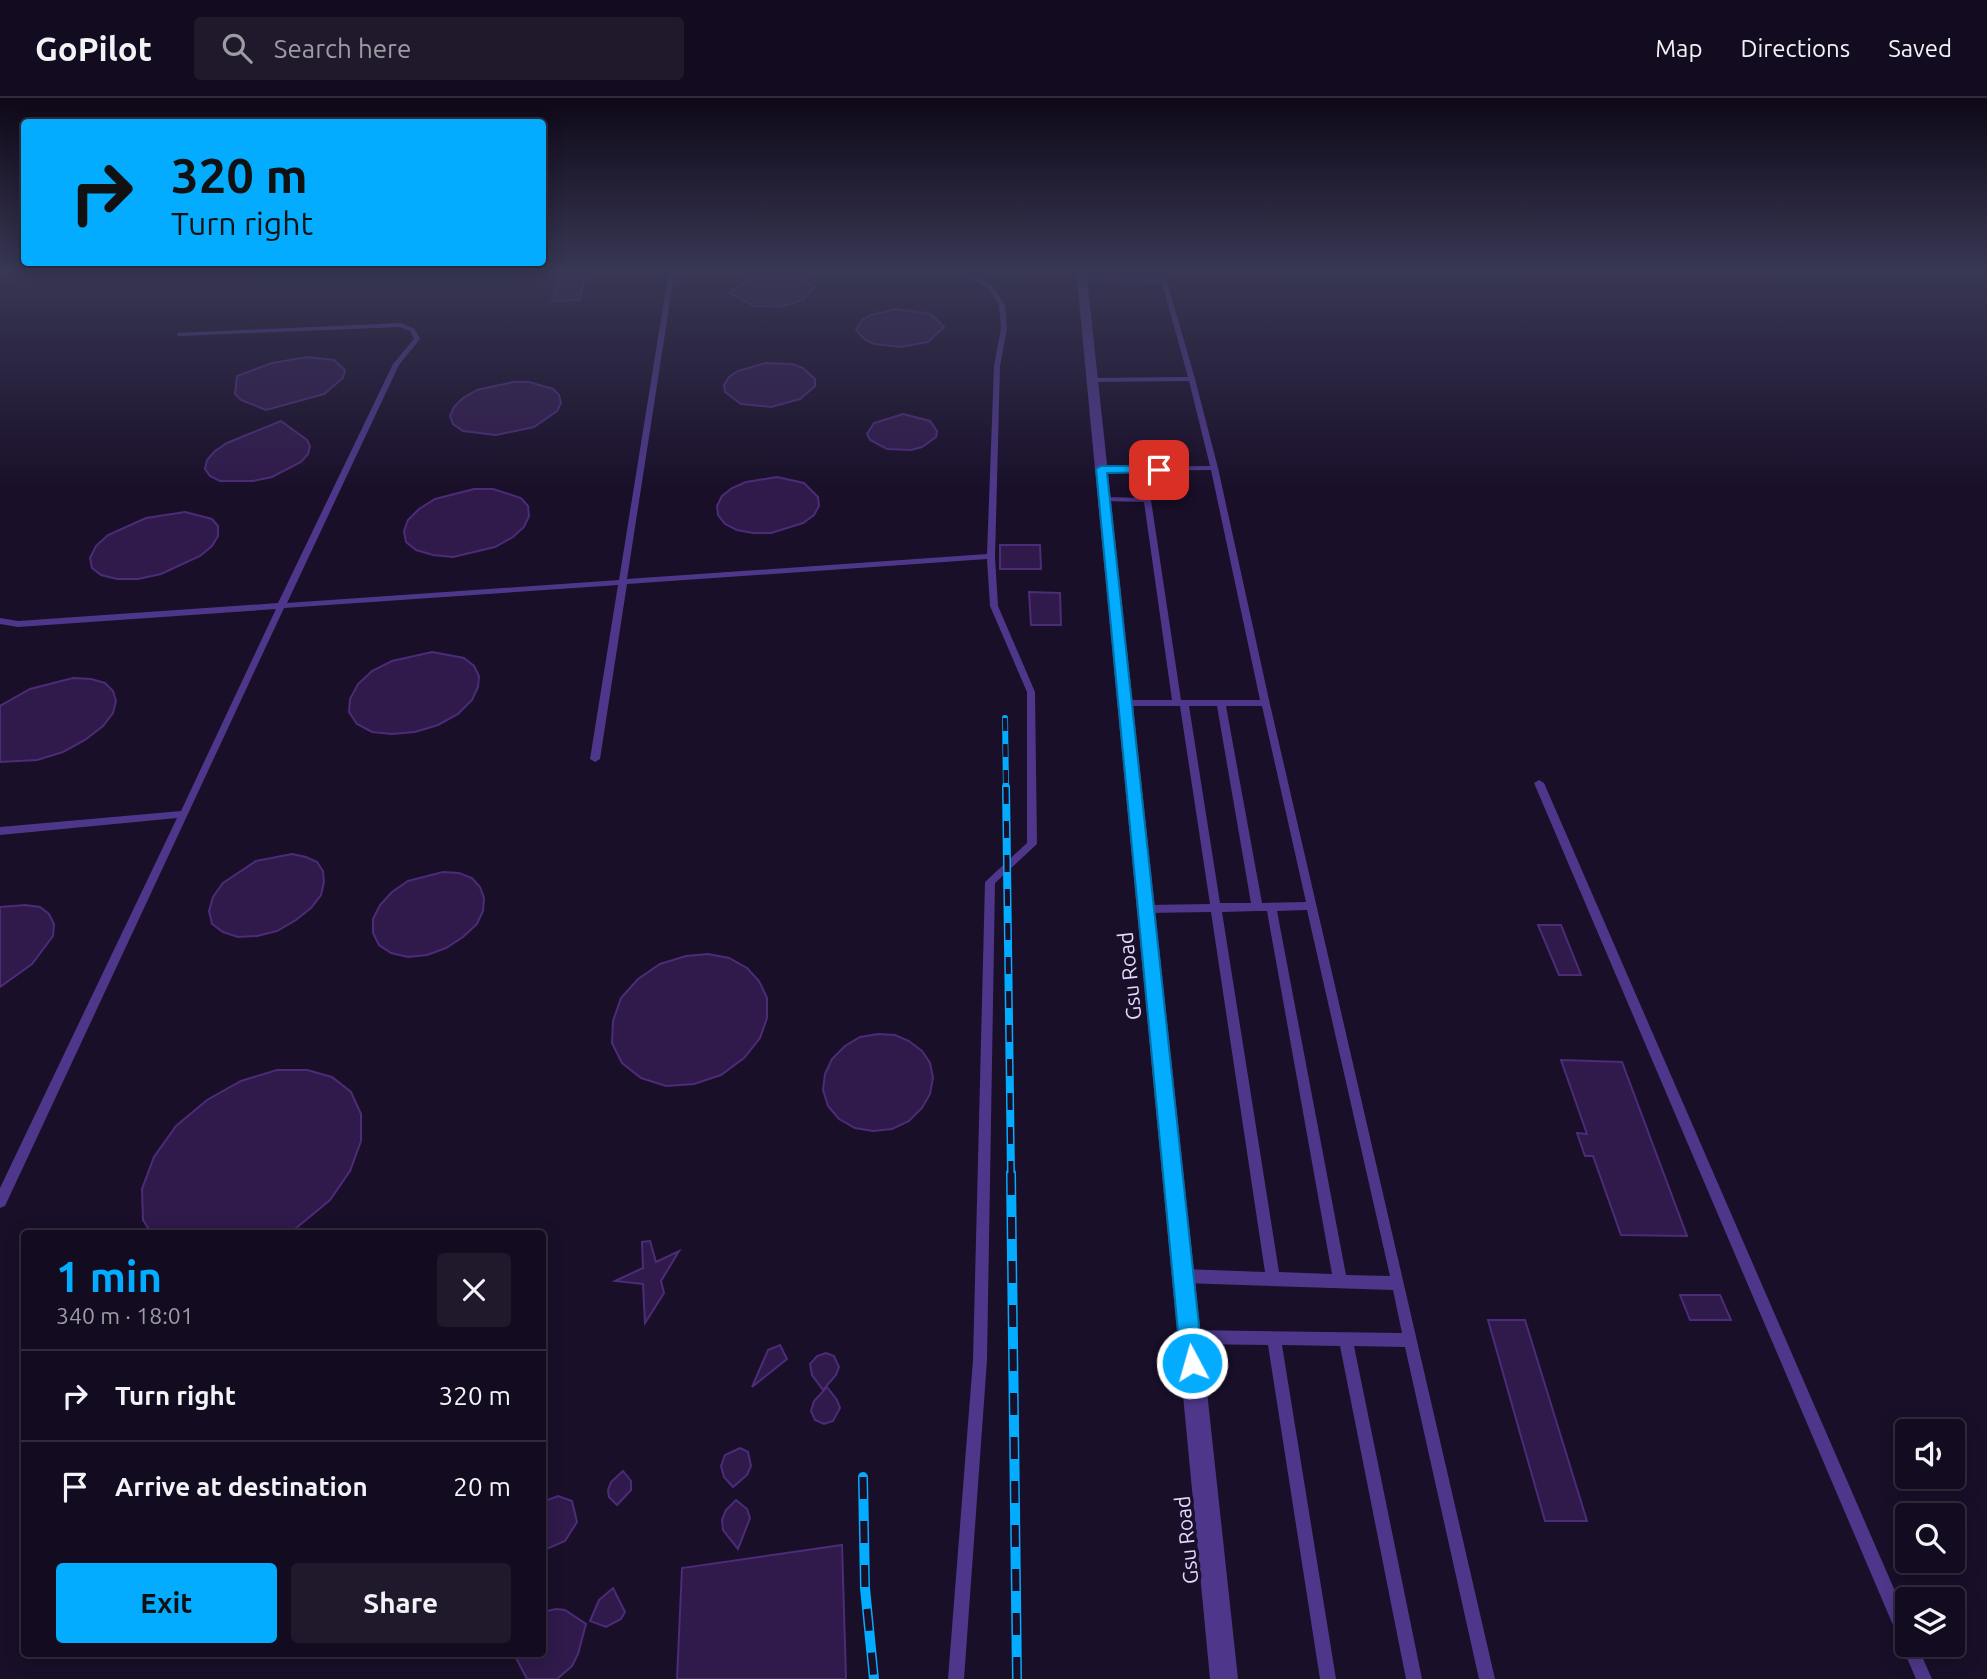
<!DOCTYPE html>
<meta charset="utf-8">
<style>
:root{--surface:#130b1f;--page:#20192c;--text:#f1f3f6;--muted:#9d9ba4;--line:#322b3d;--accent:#03acff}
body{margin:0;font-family:Ubuntu,sans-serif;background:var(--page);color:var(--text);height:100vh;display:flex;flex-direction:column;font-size:26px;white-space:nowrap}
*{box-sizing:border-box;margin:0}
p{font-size:23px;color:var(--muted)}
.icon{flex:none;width:38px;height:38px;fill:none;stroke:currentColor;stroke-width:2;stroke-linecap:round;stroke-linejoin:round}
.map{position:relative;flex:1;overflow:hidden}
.panel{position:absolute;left:21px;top:1132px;width:525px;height:427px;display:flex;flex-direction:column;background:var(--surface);border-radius:7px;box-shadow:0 4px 18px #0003,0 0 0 2px var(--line)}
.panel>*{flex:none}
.hud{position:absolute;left:21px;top:21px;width:525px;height:147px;border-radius:7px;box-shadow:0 4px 18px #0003,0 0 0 2px var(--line);background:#03acff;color:#111;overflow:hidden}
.controls{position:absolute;left:1895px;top:1321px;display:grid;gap:14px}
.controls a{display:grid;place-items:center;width:70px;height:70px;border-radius:7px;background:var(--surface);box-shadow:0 4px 18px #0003,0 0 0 2px var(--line);font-size:35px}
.pin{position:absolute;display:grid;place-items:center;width:60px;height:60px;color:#fff;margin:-30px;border-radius:14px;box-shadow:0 4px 10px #0006}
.me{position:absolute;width:77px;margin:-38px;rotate:354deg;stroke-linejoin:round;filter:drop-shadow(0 0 5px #0008)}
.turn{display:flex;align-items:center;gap:24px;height:147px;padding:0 35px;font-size:32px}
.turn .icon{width:91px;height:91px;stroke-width:2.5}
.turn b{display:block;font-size:49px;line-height:60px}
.round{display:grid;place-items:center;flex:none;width:74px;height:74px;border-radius:7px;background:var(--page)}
.head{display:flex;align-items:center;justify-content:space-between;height:119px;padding:0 35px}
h1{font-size:42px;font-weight:700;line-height:52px;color:var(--accent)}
.action{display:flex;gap:14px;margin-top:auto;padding:14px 35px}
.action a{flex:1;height:80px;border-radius:7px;background:var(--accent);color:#111;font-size:28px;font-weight:700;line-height:80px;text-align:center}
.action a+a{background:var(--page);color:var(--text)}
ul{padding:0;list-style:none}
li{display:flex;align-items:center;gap:21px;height:91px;padding:0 35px;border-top:2px solid var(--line)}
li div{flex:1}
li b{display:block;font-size:26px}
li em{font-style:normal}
header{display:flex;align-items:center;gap:42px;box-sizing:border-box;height:98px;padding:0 35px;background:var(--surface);border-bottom:2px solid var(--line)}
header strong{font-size:33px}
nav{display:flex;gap:38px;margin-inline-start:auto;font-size:24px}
.search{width:490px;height:63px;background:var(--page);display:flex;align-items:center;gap:18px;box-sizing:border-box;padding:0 24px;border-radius:7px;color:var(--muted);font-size:26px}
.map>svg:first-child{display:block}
.building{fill:#2f1a4b;stroke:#4c2b78;stroke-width:2}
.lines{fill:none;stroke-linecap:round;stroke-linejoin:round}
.lane{fill:#4e378a;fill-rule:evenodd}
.street{fill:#4e378a;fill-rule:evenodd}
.rail-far2-casing{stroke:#03acff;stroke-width:6}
.rail-far1-casing{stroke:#03acff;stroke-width:8}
.rail-casing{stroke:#03acff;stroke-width:10}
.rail-far2{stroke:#190f29;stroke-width:4.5;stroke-dasharray:13;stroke-linecap:butt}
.rail-far1{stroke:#190f29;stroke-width:5;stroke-dasharray:17;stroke-linecap:butt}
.rail{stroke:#190f29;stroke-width:7;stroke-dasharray:22;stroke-linecap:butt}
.route{fill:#03acff;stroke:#0270a6;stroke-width:2}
.labels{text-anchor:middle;stroke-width:7;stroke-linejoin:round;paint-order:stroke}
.street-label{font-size:21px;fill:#e5d7ff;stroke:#190f29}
</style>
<header>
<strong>GoPilot</strong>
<div class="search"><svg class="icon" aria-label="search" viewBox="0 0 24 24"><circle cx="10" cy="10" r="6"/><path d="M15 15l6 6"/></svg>Search here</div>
<nav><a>Map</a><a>Directions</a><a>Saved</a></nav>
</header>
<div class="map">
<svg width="1987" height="1581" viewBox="0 0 1987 1581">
<rect width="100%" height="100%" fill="#190f29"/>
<g class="building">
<path d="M 776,176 L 799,179 L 814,189 L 803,202 L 780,209 L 754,208 L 729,195 L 752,180 Z"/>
<path d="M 586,178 L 579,202 L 552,203 L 560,179 Z"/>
<path d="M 896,211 L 931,216 L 944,229 L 928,244 L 901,249 L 874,246 L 864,241 L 856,232 L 862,222 L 871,217 Z"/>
<path d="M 307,259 L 334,262 L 345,272 L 343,280 L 324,296 L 266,312 L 241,302 L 235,296 L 237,278 L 272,265 Z"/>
<path d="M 766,265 L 792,266 L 803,270 L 815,281 L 815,288 L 800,301 L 771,309 L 741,306 L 725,294 L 724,287 L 729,279 L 738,273 Z"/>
<path d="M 513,284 L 529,284 L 553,291 L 559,297 L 561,305 L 557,313 L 534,329 L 496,337 L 463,333 L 453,326 L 450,318 L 454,309 L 463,300 L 477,292 Z"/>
<path d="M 903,316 L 930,323 L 937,333 L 936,339 L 922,349 L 911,352 L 887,351 L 870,342 L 867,336 L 874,325 Z"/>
<path d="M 281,323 L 307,342 L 310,348 L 308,356 L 301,364 L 272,379 L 253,383 L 220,383 L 210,378 L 205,371 L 207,362 L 215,353 L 227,345 Z"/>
<path d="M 777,379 L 804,385 L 818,399 L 819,408 L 814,417 L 803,425 L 771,435 L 753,435 L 737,432 L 725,426 L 718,417 L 717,408 L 722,398 L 732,390 L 746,384 Z"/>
<path d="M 474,391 L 493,391 L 521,400 L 528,408 L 529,418 L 524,429 L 513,439 L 495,449 L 453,459 L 433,457 L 416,452 L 406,444 L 404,433 L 408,422 L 419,411 L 435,401 Z"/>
<path d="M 185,414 L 212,421 L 218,428 L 218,438 L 212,448 L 200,458 L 161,476 L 138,481 L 117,481 L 101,477 L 92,470 L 90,460 L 96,448 L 108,437 L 146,420 Z"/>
<path d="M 1000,447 L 1040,447 L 1041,471 L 1000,471 Z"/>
<path d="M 1029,494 L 1060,495 L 1061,527 L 1031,527 Z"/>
<path d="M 432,554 L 464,560 L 474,568 L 479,578 L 478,589 L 472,602 L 458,616 L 438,627 L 415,634 L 392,636 L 372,634 L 357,626 L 349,614 L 350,601 L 358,586 L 372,573 L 392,563 Z"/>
<path d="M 73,580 L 91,581 L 105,585 L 113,593 L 116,603 L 113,615 L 103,628 L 85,642 L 63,654 L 37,662 L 0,664 L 0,608 L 30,591 Z"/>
<path d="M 292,756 L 306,759 L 317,764 L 323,773 L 324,784 L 321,797 L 311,810 L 296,822 L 277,833 L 257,838 L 238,839 L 223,834 L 212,826 L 209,813 L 213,799 L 223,785 L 256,763 Z"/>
<path d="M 443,774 L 459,775 L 472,780 L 480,789 L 484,800 L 483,813 L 477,826 L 463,839 L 446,850 L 427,857 L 408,859 L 391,855 L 379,847 L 373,835 L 373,821 L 380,807 L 392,794 L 408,783 Z"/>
<path d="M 25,807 L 40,809 L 49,816 L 54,826 L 53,838 L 32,866 L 0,889 L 0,809 Z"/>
<path d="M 1538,827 L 1561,827 L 1581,877 L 1559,877 Z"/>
<path d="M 708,856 L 729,860 L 747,870 L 759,883 L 767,900 L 767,920 L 760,940 L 744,960 L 721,977 L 694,986 L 666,988 L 641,980 L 622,965 L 612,945 L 613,923 L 621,900 L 638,881 L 660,866 L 686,858 Z"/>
<path d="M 878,936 L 895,937 L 909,943 L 922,953 L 930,965 L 933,980 L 930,996 L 922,1010 L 909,1023 L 892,1031 L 873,1033 L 855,1030 L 839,1021 L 828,1008 L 823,992 L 825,976 L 832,961 L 845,948 L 860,939 Z"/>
<path d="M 1561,962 L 1622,964 L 1687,1138 L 1621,1137 L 1593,1058 L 1585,1058 L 1577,1035 L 1587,1036 Z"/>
<path d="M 277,972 L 307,972 L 332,979 L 351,994 L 361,1016 L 361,1043 L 350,1073 L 330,1102 L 289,1136 L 152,1136 L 143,1122 L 142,1091 L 154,1059 L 176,1028 L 207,1002 L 241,983 Z"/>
<path d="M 650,1143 L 656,1164 L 679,1153 L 661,1183 L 664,1195 L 645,1225 L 643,1186 L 615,1183 L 643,1170 L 642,1144 Z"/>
<path d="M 1680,1197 L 1720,1197 L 1731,1222 L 1690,1222 Z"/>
<path d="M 1488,1222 L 1525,1222 L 1587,1423 L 1545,1423 Z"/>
<path d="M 780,1247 L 787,1261 L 752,1289 L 768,1252 Z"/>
<path d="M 826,1255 L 834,1258 L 839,1269 L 836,1277 L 823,1292 L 812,1277 L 810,1266 L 817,1258 Z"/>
<path d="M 827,1289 L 837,1302 L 840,1310 L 833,1323 L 824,1326 L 815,1322 L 811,1313 L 814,1303 Z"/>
<path d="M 740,1350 L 748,1354 L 751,1368 L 747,1377 L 733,1389 L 724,1379 L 721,1368 L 725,1357 Z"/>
<path d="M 623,1373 L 631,1383 L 631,1392 L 617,1407 L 609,1399 L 608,1392 L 611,1384 Z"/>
<path d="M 558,1398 L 572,1403 L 577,1424 L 565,1443 L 542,1453 L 542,1404 Z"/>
<path d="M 736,1402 L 747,1411 L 750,1420 L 738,1451 L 723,1432 L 722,1422 L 726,1412 Z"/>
<path d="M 842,1447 L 846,1581 L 677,1581 L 682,1470 Z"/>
<path d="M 613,1490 L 625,1514 L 621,1521 L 606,1529 L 590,1523 L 599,1502 Z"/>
<path d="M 556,1511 L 565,1512 L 586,1526 L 578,1556 L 572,1568 L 557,1581 L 527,1581 L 514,1556 L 542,1556 L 542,1514 Z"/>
</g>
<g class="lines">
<g class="lane">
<path d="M 669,171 L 675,171 L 627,481 L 987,456 L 994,268 L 1001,230 L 999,207 L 989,191 L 974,181 L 940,171 L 949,171 L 978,179 L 993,189 L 1005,207 L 1007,230 L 1000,268 L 995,460 L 998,508 L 1035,594 L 1037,746 L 995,785 L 987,1262 L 964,1581 L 948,1581 L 973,1262 L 985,784 L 1027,745 L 1027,594 L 990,508 L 987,461 L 627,486 L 600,661 L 595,664 L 590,661 L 618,487 L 284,510 L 5,1108 L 0,1110 L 0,1090 L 177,720 L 0,737 L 0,729 L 181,713 L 276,511 L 18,529 L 0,526 L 0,520 L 18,523 L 278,505 L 393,266 L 414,241 L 410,233 L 400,229 L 179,238 L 177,237 L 177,235 L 401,225 L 415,231 L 420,241 L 399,267 L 287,505 L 619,482 Z"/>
<path d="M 1080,178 L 1164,181 L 1167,183 L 1195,281 L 1218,370 L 1269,602 L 1495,1581 L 1479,1581 L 1405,1249 L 1354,1248 L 1422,1581 L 1406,1581 L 1340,1248 L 1282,1247 L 1336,1581 L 1320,1581 L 1268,1247 L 1189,1246 L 1184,1244 L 1182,1239 L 1184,1234 L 1189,1232 L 1402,1235 L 1393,1192 L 1183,1185 L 1178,1183 L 1176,1178 L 1178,1173 L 1183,1171 L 1265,1174 L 1211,814 L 1146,815 L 1142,814 L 1141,811 L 1142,808 L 1146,807 L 1210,806 L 1180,608 L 1125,608 L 1120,605 L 1125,602 L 1172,602 L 1144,404 L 1104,403 L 1100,401 L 1101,399 L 1147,400 L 1151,402 L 1181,602 L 1260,602 L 1211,372 L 1101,373 L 1097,371 L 1101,369 L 1210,368 L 1189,283 L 1092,284 L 1089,282 L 1092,280 L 1188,279 L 1162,185 L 1082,181 L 1080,180 ZM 1189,608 L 1217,608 L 1251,805 L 1220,805 ZM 1226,608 L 1262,608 L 1306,804 L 1262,805 ZM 1307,812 L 1390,1178 L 1346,1177 L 1277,813 ZM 1257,813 L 1267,813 L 1332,1176 L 1279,1174 L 1222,814 Z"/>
<path d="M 1539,682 L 1544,685 L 1908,1523 L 1908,1547 L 1917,1547 L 1932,1581 L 1916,1581 L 1534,685 Z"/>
</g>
<path class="street" d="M 1076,171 L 1086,171 L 1238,1581 L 1210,1581 Z"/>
<g class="rail-far2-casing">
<path id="rail-far2" d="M 1005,620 L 1006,691"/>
</g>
<g class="rail-far1-casing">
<path id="rail-far1" d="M 1006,689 L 1011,1077"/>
</g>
<g class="rail-casing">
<g id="rail">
<path d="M 1011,1075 L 1017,1581"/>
<path d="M 863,1379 L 865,1490 L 874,1581"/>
</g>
</g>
<use href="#rail-far2" class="rail-far2"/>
<use href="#rail-far1" class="rail-far1"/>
<use href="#rail" class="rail"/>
</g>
<linearGradient id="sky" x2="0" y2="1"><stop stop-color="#0e0817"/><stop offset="0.44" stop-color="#383754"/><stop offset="1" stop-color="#383754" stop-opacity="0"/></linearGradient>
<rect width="1987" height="392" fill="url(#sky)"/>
<path class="route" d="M 1159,368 L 1164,372 L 1163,374 L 1107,375 L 1203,1265 L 1200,1273 L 1192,1276 L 1184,1273 L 1181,1265 L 1096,371 L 1101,368 Z"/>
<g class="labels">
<g class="street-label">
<text transform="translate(1130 878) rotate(-96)" y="7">Gsu Road</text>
<text transform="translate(1187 1442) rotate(-96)" y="7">Gsu Road</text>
</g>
</g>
</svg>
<div class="controls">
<a><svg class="icon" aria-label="sound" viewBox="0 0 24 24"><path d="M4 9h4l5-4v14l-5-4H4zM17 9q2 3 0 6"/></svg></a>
<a><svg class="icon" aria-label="search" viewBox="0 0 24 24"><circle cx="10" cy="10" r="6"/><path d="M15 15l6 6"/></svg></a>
<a><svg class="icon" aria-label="layers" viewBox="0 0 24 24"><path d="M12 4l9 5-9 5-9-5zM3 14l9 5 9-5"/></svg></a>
</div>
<div class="pin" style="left:1159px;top:372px;background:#d93025"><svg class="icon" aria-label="arrive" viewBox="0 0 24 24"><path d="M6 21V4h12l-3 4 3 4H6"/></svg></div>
<svg class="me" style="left:1192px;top:1265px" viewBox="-20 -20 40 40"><circle r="17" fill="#03acff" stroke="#fff" stroke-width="3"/><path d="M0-11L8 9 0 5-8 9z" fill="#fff"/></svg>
<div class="hud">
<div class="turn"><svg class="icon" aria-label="right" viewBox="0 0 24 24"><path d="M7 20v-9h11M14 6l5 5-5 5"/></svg><div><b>320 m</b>Turn right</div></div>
</div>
<section class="panel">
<div class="head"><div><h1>1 min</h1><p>340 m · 18:01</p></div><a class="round"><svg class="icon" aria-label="close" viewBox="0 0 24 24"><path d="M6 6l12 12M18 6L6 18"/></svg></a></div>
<ul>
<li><svg class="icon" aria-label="right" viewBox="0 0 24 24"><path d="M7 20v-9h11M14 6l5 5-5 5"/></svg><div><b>Turn right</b></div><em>320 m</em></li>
<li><svg class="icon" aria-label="arrive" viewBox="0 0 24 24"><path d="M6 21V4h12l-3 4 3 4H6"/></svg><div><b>Arrive at destination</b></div><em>20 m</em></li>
</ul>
<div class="action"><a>Exit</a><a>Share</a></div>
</section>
</div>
